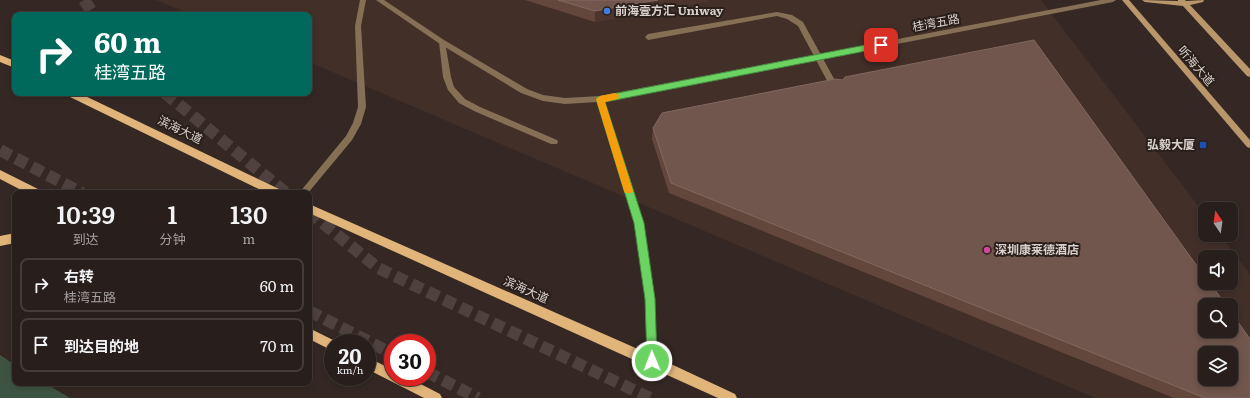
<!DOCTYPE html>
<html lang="zh">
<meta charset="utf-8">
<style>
:root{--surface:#281e1b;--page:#302724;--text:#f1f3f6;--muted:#a5a2a3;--line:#443c3a}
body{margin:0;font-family:Literata,"Noto Sans SC",serif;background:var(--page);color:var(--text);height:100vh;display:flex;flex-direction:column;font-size:15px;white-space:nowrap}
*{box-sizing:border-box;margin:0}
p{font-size:13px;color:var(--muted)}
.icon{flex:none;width:22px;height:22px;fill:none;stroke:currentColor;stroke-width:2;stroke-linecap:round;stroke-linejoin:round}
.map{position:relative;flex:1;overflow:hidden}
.side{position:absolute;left:12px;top:190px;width:300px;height:196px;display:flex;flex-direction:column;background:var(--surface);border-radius:8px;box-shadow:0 2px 6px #0003,0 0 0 1px var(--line)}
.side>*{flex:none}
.guide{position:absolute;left:12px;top:12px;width:300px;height:84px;border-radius:8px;box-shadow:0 2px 6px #0003,0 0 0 1px var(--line);background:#00695c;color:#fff;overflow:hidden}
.needle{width:26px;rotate:347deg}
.fabs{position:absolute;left:1198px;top:202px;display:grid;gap:8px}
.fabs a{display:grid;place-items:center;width:40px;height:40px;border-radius:8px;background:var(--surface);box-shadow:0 2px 6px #0003,0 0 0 1px var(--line);font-size:20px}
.speed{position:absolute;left:324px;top:334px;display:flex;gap:8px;font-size:20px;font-weight:700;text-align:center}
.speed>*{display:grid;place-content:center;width:52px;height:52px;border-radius:50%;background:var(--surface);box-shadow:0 2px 6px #0003,0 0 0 1px var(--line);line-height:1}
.speed small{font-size:10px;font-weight:400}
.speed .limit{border:6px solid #d22;background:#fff;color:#111}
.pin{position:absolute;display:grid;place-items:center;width:34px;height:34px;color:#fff;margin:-17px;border-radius:8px;box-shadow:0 2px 6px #0006}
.me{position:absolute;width:44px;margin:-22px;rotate:359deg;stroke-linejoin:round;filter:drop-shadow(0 0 3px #0008)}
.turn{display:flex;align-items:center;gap:14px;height:84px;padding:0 16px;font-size:18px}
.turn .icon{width:52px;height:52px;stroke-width:2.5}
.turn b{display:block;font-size:28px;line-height:34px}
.eta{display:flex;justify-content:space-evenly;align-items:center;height:68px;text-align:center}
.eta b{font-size:24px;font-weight:600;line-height:28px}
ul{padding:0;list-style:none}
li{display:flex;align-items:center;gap:12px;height:54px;margin:0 8px 6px;padding:0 8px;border:2px solid var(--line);border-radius:8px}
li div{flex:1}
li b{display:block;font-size:15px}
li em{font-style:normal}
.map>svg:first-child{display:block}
.built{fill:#422f28;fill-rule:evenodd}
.green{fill:#3e5443}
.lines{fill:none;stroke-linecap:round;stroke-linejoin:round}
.highway-tunnel{stroke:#4e413e;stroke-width:12;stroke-dasharray:12 6;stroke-linecap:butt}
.lane{fill:#867055;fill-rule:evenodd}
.street{fill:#867055;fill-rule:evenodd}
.secondary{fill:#b9976a;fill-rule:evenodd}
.primary{fill:#e1b57a;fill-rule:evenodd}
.wall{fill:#64473c}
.shaded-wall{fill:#4c352c}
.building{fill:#70564c;stroke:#816960;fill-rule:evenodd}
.route{fill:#6bd362;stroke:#468940}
.slow{fill:#f59e0b}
.shop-dot{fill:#3f7fe0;stroke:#2b1f1a;stroke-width:1.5}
.transit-dot{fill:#1a4fb4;stroke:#2b1f1a;stroke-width:1.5}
.hotel-dot{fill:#d1479c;stroke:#2b1f1a;stroke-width:1.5}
.labels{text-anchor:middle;stroke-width:4;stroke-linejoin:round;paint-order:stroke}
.poi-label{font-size:12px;font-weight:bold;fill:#d9d1ce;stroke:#2b1f1a;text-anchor:start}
.street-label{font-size:12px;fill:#d9d1ce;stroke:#2b1f1a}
</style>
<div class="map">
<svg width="1250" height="398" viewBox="0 0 1250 398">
<rect width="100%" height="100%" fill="#352824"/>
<path class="built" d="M 156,0 L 1041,0 L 1205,215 L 1205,235 L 1220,235 L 1250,274 L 1250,398 L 1095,398 L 309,62 L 309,15 L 193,15 ZM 1205,257 L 1231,257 L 1231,283 L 1205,283 ZM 1205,305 L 1231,305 L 1231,331 L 1205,331 ZM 1205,353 L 1231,353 L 1231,379 L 1205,379 Z"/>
<path class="green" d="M 0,355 L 15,365 L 15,383 L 45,383 L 70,398 L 0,398 Z"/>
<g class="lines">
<g class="highway-tunnel">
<path d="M 84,0 L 94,15"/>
<path d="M 165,93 L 286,193"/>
<path d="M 0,150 L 82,193"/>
<path d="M 309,212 L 378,268 L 650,398"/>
<path d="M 309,311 L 393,354"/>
<path d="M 427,372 L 478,398"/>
</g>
<g class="lane">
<path d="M 777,12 L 792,15 L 803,22 L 839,88 L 838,90 L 832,90 L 798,26 L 787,19 L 777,16 L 648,40 L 645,37 L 648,34 Z"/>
<path d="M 442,39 L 445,42 L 451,77 L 454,87 L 465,99 L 480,107 L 557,140 L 558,142 L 557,144 L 551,144 L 474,111 L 459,103 L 448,90 L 443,77 L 439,42 Z"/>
</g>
<g class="street">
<path d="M 360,0 L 366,0 L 361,26 L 366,107 L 361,124 L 352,140 L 308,193 L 299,193 L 346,136 L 353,123 L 358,107 L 355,26 Z"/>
<path d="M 376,0 L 384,0 L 444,40 L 527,89 L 543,95 L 565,98 L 600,96 L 1101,0 L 1116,0 L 1113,2 L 604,101 L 643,223 L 654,299 L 657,361 L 655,364 L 652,365 L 649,364 L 647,361 L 646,299 L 635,223 L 597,102 L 565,104 L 543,101 L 521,93 L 440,44 Z"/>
</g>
<g class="secondary">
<path d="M 1122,0 L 1129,0 L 1250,140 L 1250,148 L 1247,147 Z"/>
<path d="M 1142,0 L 1178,1 L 1178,0 L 1185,0 L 1186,1 L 1204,0 L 1203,2 L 1190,5 L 1250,69 L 1250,77 L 1247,76 L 1183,6 L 1145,2 Z"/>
</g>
<g class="primary">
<path d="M 0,55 L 15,61 L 15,68 L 0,62 Z"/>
<path d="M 66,93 L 79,93 L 281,190 L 282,193 L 267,193 L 68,96 Z"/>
<path d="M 0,170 L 40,190 L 41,193 L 27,193 L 0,179 Z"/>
<path d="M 309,204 L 656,357 L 735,394 L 737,398 L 718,398 L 309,213 Z"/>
<path d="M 15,233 L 15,243 L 0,246 L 0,236 Z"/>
<path d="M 309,328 L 337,342 L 333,343 L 333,351 L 309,339 Z"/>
<path d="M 367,357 L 393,370 L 393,377 L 407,377 L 440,394 L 442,398 L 424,398 L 367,369 Z"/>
</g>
</g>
<g class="wall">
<path d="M 525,0 L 708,0 L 708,1 L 595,22 Z"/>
<path d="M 843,80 L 1250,398 L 1174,398 L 669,193 L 652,139 L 653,128 Z"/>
</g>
<path class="shaded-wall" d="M 658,0 L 708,0 L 708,1 L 595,22 L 595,11 Z"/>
<g class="building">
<path d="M 558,0 L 658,0 L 595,11 Z"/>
<path d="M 1034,40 L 1205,277 L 1205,283 L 1210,283 L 1226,305 L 1205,305 L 1205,331 L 1231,331 L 1231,312 L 1250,339 L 1250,398 L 1205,398 L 671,183 L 653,128 L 662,113 L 835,79 L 843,80 L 845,77 ZM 1205,353 L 1231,353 L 1231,379 L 1205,379 Z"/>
</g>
<path class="route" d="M 881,42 L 885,45 L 881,48 L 605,102 L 644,223 L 655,299 L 657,361 L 656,365 L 652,366 L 648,365 L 647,361 L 645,299 L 634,223 L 596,99 L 597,97 Z"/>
<path class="slow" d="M 615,93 L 618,94 L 619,96 L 618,99 L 605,102 L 633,191 L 632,193 L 625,193 L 624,191 L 596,99 L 600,96 Z"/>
<circle class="shop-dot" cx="607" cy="11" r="4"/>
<rect class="transit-dot" x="1199" y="141" width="8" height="8" rx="2"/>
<circle class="hotel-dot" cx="987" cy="250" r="4"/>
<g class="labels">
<g class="poi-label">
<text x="615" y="15">前海壹方汇 Uniway</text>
<text x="1195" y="149" text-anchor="end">弘毅大厦</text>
<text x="995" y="254">深圳康莱德酒店</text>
</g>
<g class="street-label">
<text transform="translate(936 23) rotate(-11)" y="4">桂湾五路</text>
<text transform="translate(1196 66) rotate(49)" y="4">听海大道</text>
<text transform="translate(180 130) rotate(26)" y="4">滨海大道</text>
<text transform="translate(526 290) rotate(24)" y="4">滨海大道</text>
</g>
</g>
</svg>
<div class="fabs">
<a><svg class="needle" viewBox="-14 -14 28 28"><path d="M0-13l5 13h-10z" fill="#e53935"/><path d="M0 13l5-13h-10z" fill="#a5a2a3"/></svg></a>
<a><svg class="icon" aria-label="sound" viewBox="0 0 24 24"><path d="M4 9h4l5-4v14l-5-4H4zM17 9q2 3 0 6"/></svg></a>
<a><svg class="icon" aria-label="search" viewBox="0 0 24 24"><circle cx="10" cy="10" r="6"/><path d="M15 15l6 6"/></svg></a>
<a><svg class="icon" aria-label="layers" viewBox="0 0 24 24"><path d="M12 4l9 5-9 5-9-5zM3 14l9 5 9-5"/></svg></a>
</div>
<div class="speed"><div>20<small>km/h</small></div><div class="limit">30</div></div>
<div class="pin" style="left:881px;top:45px;background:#d93025"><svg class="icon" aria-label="arrive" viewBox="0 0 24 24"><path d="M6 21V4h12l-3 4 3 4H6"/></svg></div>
<svg class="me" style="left:652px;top:361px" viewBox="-20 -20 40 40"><circle r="17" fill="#6bd362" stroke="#fff" stroke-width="3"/><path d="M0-11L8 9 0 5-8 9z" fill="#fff"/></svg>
<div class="guide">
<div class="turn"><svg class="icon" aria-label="right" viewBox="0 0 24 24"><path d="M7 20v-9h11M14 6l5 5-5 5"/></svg><div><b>60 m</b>桂湾五路</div></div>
</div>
<section class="side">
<div class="eta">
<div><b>10:39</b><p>到达</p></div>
<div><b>1</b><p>分钟</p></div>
<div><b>130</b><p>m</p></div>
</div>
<ul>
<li><svg class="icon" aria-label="right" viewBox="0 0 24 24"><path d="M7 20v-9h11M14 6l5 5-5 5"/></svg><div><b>右转</b><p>桂湾五路</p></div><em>60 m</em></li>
<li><svg class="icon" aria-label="arrive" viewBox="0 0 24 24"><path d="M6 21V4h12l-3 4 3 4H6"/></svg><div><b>到达目的地</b></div><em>70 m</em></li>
</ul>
</section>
</div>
